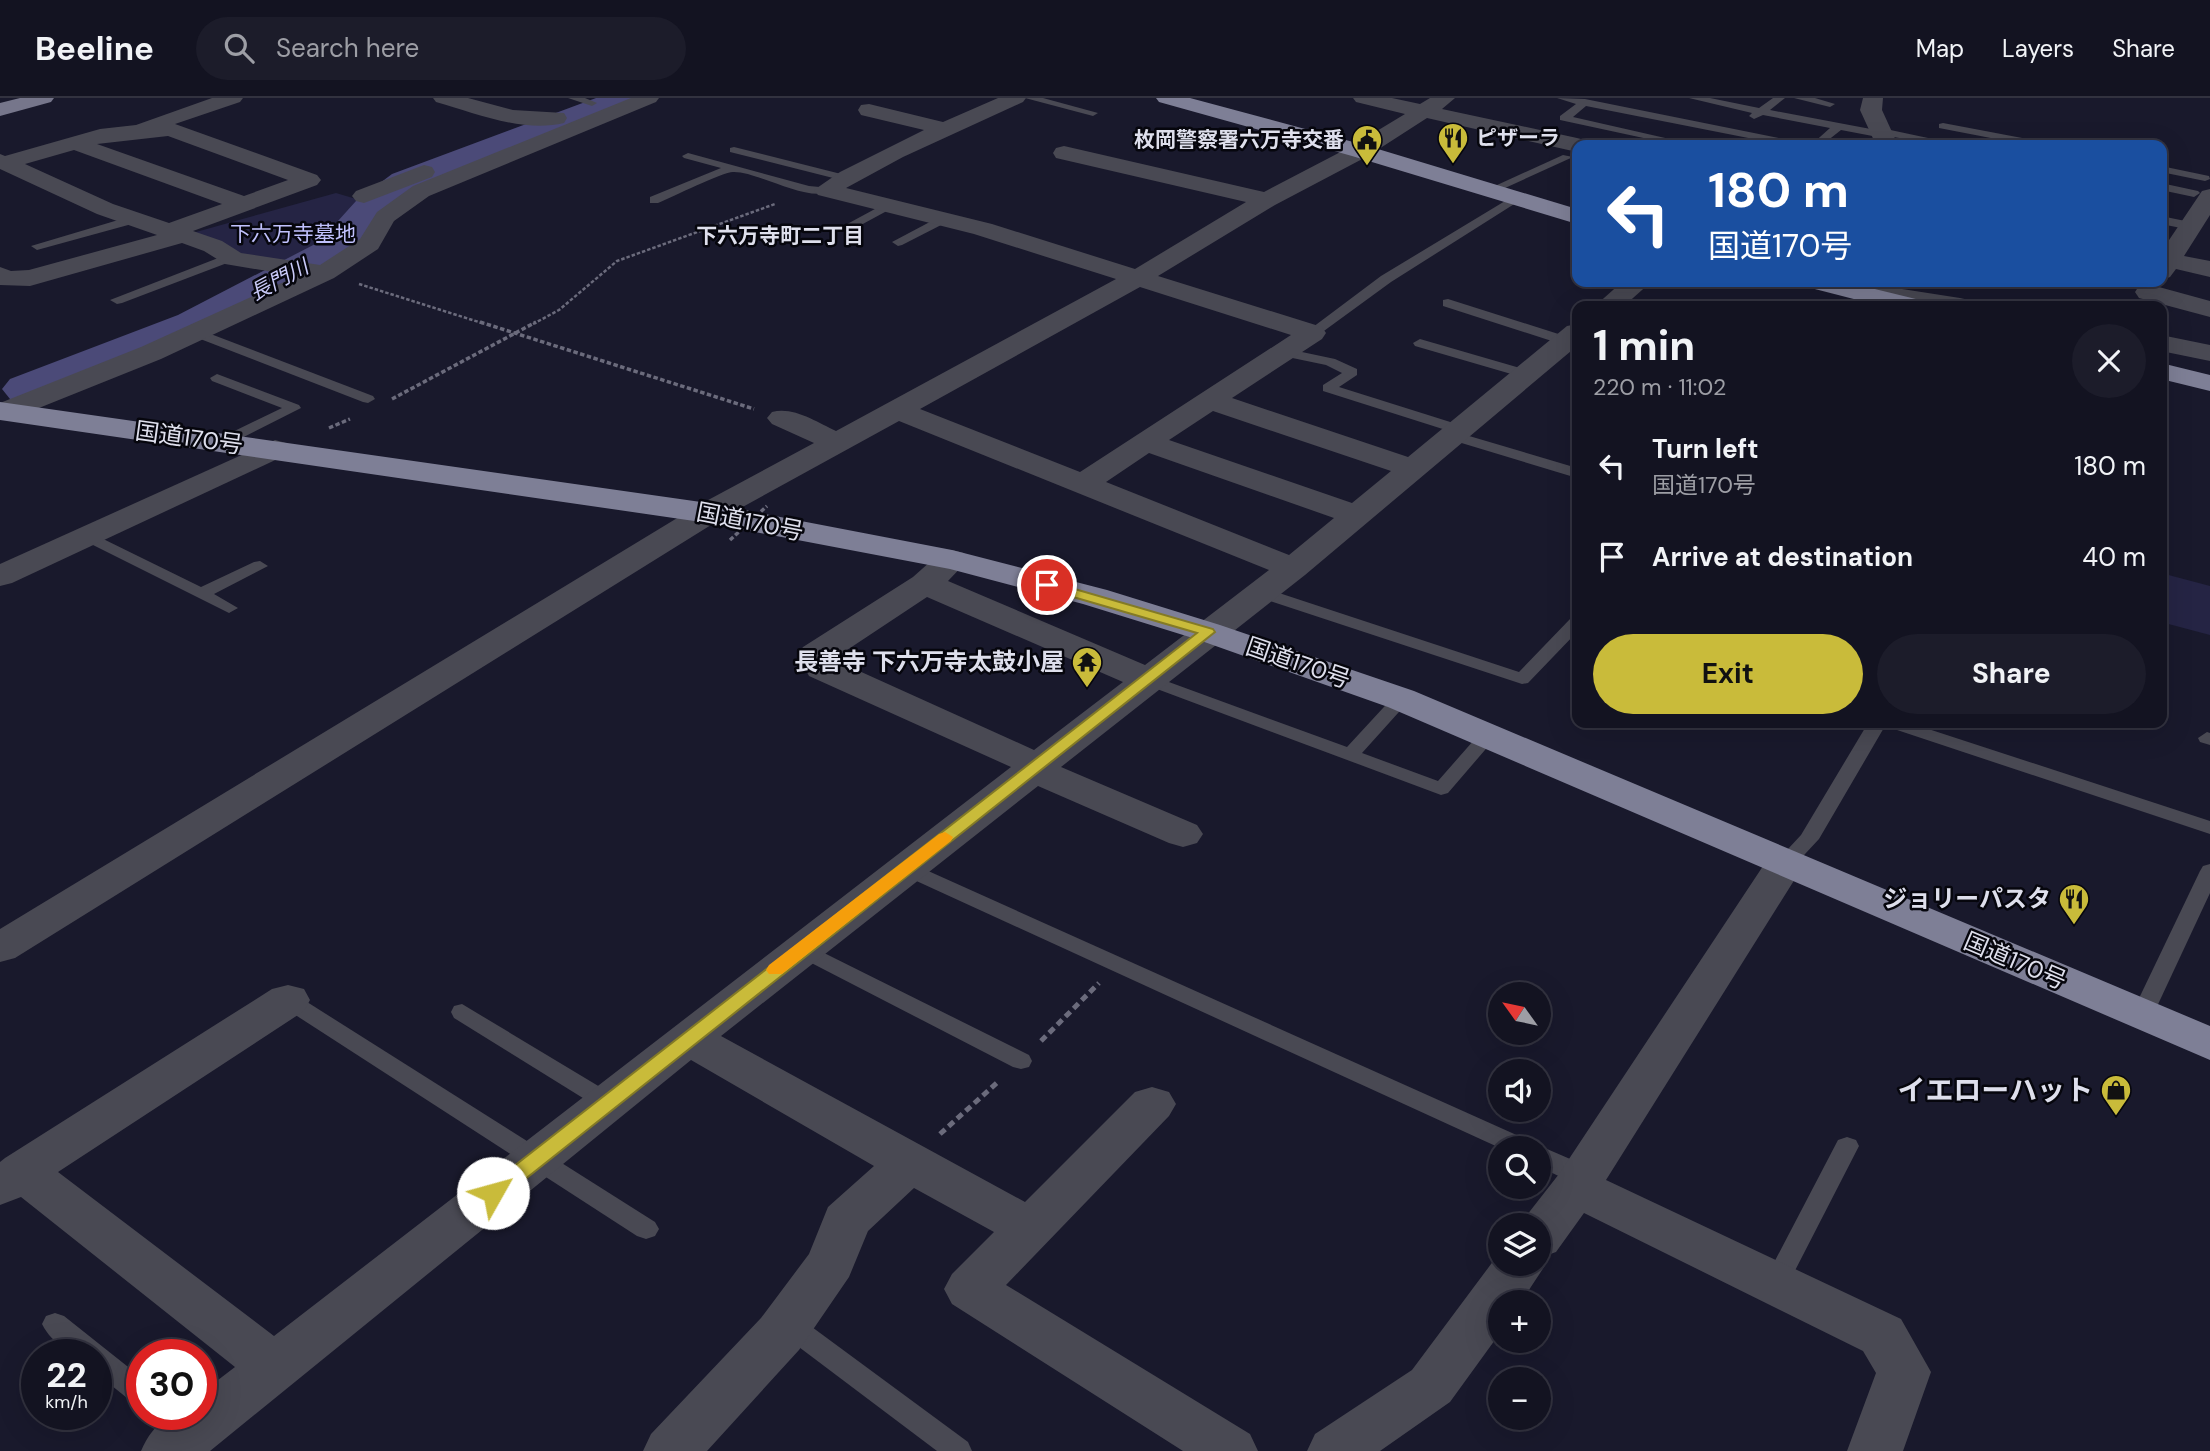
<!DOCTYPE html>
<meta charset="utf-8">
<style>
:root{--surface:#131321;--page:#1c1c2a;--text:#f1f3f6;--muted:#9d9ea5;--line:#32323f;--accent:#c9bb3a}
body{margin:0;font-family:"DM Sans","Noto Sans JP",sans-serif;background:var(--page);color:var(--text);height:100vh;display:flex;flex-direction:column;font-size:26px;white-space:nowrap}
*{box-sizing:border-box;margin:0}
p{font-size:23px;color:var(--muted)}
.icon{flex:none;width:38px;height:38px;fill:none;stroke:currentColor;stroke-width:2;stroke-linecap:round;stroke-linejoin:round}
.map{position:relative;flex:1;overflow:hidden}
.side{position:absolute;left:1572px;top:203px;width:595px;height:427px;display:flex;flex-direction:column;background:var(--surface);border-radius:14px;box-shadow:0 7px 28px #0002,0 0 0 2px var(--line)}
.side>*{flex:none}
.top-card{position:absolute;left:1572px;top:42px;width:595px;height:147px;border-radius:14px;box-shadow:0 7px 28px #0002,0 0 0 2px var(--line);background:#1a4fa0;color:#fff;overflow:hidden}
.needle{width:46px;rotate:303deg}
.fabs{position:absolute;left:1488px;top:884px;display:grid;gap:14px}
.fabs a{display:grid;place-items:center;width:63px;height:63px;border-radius:50%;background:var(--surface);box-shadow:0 7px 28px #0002,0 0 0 2px var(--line);font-size:35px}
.speed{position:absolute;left:21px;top:1241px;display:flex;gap:14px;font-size:35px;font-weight:700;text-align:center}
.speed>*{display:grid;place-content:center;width:91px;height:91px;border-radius:50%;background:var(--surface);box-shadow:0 7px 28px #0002,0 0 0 2px var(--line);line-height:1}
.speed small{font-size:18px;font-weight:400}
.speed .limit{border:10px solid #d22;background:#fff;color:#111}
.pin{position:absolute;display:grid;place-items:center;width:60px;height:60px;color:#fff;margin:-30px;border:4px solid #fff;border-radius:50%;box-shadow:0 2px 7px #0007}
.me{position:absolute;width:77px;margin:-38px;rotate:52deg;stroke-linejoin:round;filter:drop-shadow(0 0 5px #0008)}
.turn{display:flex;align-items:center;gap:24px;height:147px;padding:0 21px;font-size:32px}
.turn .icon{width:91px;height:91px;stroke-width:2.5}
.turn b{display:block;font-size:49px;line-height:60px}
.round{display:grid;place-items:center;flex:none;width:74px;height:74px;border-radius:37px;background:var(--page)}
.summary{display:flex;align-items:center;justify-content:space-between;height:119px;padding:0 21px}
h1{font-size:42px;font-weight:700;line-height:52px}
.action{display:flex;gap:14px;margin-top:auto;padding:14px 21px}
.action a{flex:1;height:80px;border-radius:42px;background:var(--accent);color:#111;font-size:28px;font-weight:700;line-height:80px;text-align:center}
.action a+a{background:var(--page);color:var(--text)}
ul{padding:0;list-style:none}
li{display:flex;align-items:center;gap:21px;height:91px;padding:0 21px}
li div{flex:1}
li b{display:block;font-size:26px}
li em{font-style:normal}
header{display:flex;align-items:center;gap:42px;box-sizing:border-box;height:98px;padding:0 35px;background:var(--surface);border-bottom:2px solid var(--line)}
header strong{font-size:33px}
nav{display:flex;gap:38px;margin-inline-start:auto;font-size:24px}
.search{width:490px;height:63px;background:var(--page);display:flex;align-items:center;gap:18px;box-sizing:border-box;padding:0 24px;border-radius:38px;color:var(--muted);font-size:26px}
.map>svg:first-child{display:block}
.green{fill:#252444}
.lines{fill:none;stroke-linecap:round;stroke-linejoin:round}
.river{fill:#4b4a78;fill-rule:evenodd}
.path-far2{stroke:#6b6b7c;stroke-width:2.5;stroke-dasharray:3.5 2;stroke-linecap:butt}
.path-far1{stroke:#6b6b7c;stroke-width:3.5;stroke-dasharray:4.5 2.5;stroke-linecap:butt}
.path{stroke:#6b6b7c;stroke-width:5;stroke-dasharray:7 4.5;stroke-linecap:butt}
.service{fill:#494953;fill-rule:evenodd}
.minor{fill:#494953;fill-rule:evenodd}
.primary{fill:#76768b;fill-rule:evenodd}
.trunk{fill:#7e7f96;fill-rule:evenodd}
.path-bridge{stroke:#6b6b7c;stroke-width:3.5;stroke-dasharray:4.5 2.5;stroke-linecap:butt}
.route{fill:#c9bb3a;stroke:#837a26;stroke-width:2}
.slow{fill:#f59e0b}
.labels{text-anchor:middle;stroke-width:5;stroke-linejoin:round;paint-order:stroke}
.far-poi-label{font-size:21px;font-weight:bold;fill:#dedfec;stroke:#06060d;text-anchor:start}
.far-park-label{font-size:21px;fill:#c0c1fd;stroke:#06060d}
.far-neighbourhood-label{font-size:21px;font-weight:bold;fill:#dedfec;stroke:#06060d}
.far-water-label{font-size:21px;font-style:italic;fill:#c9caf8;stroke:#06060d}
.street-label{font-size:24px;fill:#dedfec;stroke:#06060d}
.poi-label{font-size:24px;font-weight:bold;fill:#dedfec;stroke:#06060d;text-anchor:end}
.near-poi-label{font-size:28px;font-weight:bold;fill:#dedfec;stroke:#06060d;text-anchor:end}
</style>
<header>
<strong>Beeline</strong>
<div class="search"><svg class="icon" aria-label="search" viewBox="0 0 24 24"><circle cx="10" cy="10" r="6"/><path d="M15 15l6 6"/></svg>Search here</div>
<nav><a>Map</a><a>Layers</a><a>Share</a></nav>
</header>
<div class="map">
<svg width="2210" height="1353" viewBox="0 0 2210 1353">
<rect width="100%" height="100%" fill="#19192c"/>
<g class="green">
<path d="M 336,95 L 363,103 C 349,118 317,162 298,166 C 276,171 212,145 189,136 Z"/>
<path d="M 2161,475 L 2210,488 L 2210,537 L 2161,524 Z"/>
</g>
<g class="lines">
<path class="river" d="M 596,0 L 647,0 L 642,8 L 420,92 L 386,121 L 349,162 L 210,237 L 44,301 L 27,306 L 10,301 L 2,291 L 10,281 L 178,217 L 319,144 L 356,103 L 392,76 Z"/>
<g class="path-far2">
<path d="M 359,186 L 485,226"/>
<path d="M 533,226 L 559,212 L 617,163 L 775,106"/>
</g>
<g class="path-far1">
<path d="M 480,224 L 754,311"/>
<path d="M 392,301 L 536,224"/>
<path d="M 329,330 L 350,321"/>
</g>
<g class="path">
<path d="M 1041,943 L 1099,885"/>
<path d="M 940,1036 L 999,983"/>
</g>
<g class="service">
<path d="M 568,0 L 585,0 L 597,5 L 592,8 Z"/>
<path d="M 1025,0 L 1043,0 L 1098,15 L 1093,18 Z"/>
<path d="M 1557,0 L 1585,1 L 1799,44 L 1805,47 L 1784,47 L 1586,8 L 1573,19 L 1696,47 L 1676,47 L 1560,22 L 1560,18 L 1576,6 Z"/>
<path d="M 1689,0 L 1710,0 L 1759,10 L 1773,0 L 1785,0 L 1770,12 L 1876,32 L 1881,30 L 1961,47 L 1939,47 L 1888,38 L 1883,40 L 1841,32 L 1822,47 L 1811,47 L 1830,30 L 1763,17 L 1754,21 L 1749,18 L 1752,15 Z"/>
<path d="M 1794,0 L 1815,0 L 1835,6 L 1830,9 Z"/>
<path d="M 1943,25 L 2043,44 L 2049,47 L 2027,47 L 1939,30 L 1939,26 Z"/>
<path d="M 734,49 L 849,78 L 851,80 L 845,83 L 730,54 L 730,50 Z"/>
<path d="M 688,55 L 809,88 L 830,90 L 832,92 C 811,107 758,73 733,74 C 723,74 672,99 658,105 L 650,105 L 650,99 L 721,70 L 684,60 L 682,58 Z"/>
<path d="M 1563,57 L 1573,59 L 1494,95 L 1484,93 Z"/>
<path d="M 2161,68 L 2209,78 L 2210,81 L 2205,83 L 2161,74 Z"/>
<path d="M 2161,85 L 2198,93 L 2200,95 L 2194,99 L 2161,92 Z"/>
<path d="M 1515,97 L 1521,101 L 1519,103 L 1391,184 L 1317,238 L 1312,239 L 1305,235 L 1381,178 Z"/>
<path d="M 886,105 L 896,108 L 848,134 L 838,131 Z"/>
<path d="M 135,117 L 139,118 L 139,124 L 37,152 L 31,148 Z"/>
<path d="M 943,117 L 947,118 L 947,124 L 902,147 L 898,148 L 892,144 Z"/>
<path d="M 2161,118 L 2195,125 L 2197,128 L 2191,132 L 2161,126 Z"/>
<path d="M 231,155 L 237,159 L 235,162 L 122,205 L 117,206 L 110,202 Z"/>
<path d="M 1448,201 L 1571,240 L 1573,243 L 1566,247 L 1561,246 L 1443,208 L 1443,202 Z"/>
<path d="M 195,230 L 373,298 L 375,301 L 368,305 L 363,304 L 190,237 L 190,231 Z"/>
<path d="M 1420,241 L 1530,273 L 1532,276 L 1525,280 L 1415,248 L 1413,245 Z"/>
<path d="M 1283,250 L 1335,261 L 1357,271 L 1357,277 L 1339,289 L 1463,328 L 1465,331 L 1459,335 L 1577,370 L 1577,380 L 1445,340 L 1443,337 L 1449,333 L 1323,293 L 1323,287 L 1342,275 L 1326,267 L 1278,257 L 1276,254 Z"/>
<path d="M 217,276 L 299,307 L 301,310 L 228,347 L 218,347 L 216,344 L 218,341 L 282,310 L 212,283 L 210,280 Z"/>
<path d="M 89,434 L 201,489 L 254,464 L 260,463 L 268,468 L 214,496 L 238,510 L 229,515 L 83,442 L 81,439 L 83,436 Z"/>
<path d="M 1261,489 L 1519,574 L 1571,520 L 1577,519 L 1577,534 L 1528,585 L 1522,586 L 1255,498 L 1253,494 L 1255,490 Z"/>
<path d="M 1147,576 L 1347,649 L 1395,597 L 1407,597 L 1410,601 L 1407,605 L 1362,655 L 1438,683 L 1481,634 L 1488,632 L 1497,638 L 1448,695 L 1441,697 L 1141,585 L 1138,581 L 1141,577 Z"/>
<path d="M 1868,625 L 1910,625 L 2210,723 L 2210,736 L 1885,628 L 1819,741 L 1792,770 L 1778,770 L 1775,765 L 1801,737 Z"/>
<path d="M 2207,634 L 2210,635 L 2210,647 L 2200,644 L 2198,640 Z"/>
<path d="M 906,763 L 1532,1044 L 1534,1049 L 1547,1051 L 1591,1070 L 1594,1077 L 1591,1084 C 1574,1089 1554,1075 1538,1068 L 1538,1050 L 1500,1050 L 899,775 L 896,770 L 899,765 Z"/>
<path d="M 2210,766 L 2210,795 L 2153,917 L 2150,923 L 2142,925 L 2134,923 L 2131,917 L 2200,773 L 2203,768 Z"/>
<path d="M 802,844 L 1029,957 L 1032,963 L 1029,969 L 1021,971 L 1013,969 L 794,856 L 791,851 L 794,846 Z"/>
<path d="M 288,894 L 296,897 L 655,1124 L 659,1131 L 655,1138 L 646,1141 L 637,1138 L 280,907 L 277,902 L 280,897 Z"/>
<path d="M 462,906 L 615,998 L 619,1004 L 615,1010 L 607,1013 L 599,1010 L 454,920 L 451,914 L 454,908 Z"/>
<path d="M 1847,1039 L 1856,1042 L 1859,1048 L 1785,1192 L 1776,1195 L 1767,1192 L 1763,1185 L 1767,1178 L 1838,1042 Z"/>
<path d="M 55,1215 L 64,1218 L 142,1280 L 142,1308 L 132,1304 L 96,1275 L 96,1256 C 73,1256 53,1248 42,1226 L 46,1218 Z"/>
<path d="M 788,1215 L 797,1218 L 968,1344 L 972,1353 L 937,1353 L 779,1234 L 775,1226 L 779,1218 Z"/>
</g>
<g class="minor">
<path d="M 212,0 L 243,0 L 240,4 L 175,26 L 317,77 L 321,82 L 317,87 L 193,133 L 222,143 L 241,155 L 320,167 L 360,141 L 377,114 L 413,88 L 631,0 L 659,0 L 656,4 L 429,98 L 394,123 L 378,151 L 334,180 L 161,261 L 14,320 L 0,322 L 0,305 L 141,249 L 297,178 L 225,166 L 204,153 L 182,145 L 30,188 L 0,187 L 0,169 L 11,173 L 29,172 L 157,137 L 97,116 L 0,71 L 0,56 L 5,58 L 100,31 L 136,27 ZM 168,38 L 288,82 L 244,98 L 97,46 ZM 74,52 L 222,106 L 169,125 L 113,106 L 25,66 Z"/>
<path d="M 433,0 L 468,0 L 513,12 L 564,15 L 567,20 L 564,25 C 523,35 475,15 436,4 Z"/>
<path d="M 998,0 L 1026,0 L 1023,4 L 903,59 L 846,90 L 992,126 L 1135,171 L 1246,104 L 1056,60 L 1053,55 L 1056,50 L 1064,48 L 1264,94 L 1352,48 L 1405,16 L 1356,4 L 1353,0 L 1392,0 L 1420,6 L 1430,0 L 1455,0 L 1442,11 L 1577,40 L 1585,42 L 1588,47 L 1577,47 L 1577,54 L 1427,20 L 1368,58 L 1275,107 L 1158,178 L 1322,229 L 1326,235 L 1322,241 L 1232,300 L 1408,359 L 1567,228 L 1577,226 L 1577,248 L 1305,477 L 1061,669 L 1197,727 L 1203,736 L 1197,745 L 1183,749 L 1169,745 L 1038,688 L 721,938 L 1025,1104 L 1135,994 L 1152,989 L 1169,994 L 1176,1006 L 1169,1018 L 1006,1187 L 1250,1336 L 1258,1353 L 1183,1353 L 952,1206 L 944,1191 L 952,1176 L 994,1134 L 914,1090 L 868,1133 L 849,1179 L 799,1252 L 707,1353 L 643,1353 L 651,1336 L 761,1220 L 809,1156 L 828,1109 L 874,1068 L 691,962 L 210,1353 L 141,1353 C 155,1322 169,1316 201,1316 L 201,1295 L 235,1269 L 21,1099 L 0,1107 L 0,1064 L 5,1060 L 272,891 L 288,887 L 304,891 L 310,902 L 304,913 L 58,1074 L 274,1238 L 1011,669 L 809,578 L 798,557 L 803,549 L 913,479 L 940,455 L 952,452 L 964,455 L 968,462 L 948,483 L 1145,567 L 1269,472 L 899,323 L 719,422 L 15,860 L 0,864 L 0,831 L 697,408 L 814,345 L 772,326 L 767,320 L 772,314 C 793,308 817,324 836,333 L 1116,181 L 974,136 L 818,97 L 814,92 L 840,74 L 924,32 L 861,17 L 858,12 L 861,7 L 869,6 L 943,24 ZM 1140,189 L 1291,237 L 1080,374 L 920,311 ZM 1213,313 L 1391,373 L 1352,405 L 1169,342 ZM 1149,355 L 1334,420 L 1289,457 L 1106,384 ZM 927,499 L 1123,584 L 1034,652 L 837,563 L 835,560 Z"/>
<path d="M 1863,0 L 1883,0 L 1882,12 L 1898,47 L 1876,47 L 1860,12 Z"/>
<path d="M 424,67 L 432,69 L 435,74 L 432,79 L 364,105 L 356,103 L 352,98 L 356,93 Z"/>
<path d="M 2210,91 L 2210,117 L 2184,158 L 2210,163 L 2210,179 L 2176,171 L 2170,179 L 2161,182 L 2161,154 L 2202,93 Z"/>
<path d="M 1622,184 L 1651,184 L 1624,208 L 1595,208 Z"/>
<path d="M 1857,184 L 1960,200 L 1969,202 L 1973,208 L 1913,208 L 1845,196 L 1841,191 L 1845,186 Z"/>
<path d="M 2148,186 L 2210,203 L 2210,219 L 2139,200 L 2135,194 L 2139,188 Z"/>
<path d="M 2161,237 L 2210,247 L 2210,263 L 2161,253 Z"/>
<path d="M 275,342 L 286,345 L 290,351 L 286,357 L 12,485 L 0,488 L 0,466 Z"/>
<path d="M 1785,752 L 1799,756 L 1805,765 L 1606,1082 L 1901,1221 L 1931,1274 L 1903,1353 L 1847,1353 L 1876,1275 L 1863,1253 L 1584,1115 L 1556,1154 L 1542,1159 L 1546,1166 L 1521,1204 L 1500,1204 L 1500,1235 L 1450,1304 L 1380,1353 L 1307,1353 L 1315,1336 L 1412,1272 L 1500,1154 L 1500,1166 L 1538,1166 L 1538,1127 L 1520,1126 L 1559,1076 L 1771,756 Z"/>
</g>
<path class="primary" d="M 20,0 L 54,0 L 51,4 L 0,18 L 0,5 Z"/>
<g class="trunk">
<path d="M 1156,0 L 1190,0 L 1368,48 L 1577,111 L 1577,126 L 1352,58 L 1159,4 Z"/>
<path d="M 1803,184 L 1846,184 L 1920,202 L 1924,208 L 1881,208 L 1807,189 Z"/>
<path d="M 2161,265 L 2210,277 L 2210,293 L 2161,281 Z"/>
<path d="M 0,304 L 708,405 L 952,452 L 1107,492 L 1220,527 L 1414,593 L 2210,928 L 2210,962 L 1388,609 L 1196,541 L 1083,506 L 950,471 L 708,425 L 0,322 Z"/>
</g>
<path class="path-bridge" d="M 730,442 L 767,408"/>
</g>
<path class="route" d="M 1047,483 L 1213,531 L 1215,534 L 500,1101 L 493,1103 L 486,1101 L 483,1095 L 486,1090 L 1197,535 L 1042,490 L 1042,484 Z"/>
<path class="slow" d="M 945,734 L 953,739 L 951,743 L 782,876 L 769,876 L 766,872 L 769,867 L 939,736 Z"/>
<defs>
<g id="restaurant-pin" transform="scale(1.575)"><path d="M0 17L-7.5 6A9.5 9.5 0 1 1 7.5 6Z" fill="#c9bb3a" stroke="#06060d"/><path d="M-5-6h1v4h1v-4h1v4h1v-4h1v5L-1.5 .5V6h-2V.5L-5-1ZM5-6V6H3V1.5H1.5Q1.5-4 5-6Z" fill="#111"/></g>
<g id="civic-pin" transform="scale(1.575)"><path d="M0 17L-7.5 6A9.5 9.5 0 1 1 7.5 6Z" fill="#c9bb3a" stroke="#06060d"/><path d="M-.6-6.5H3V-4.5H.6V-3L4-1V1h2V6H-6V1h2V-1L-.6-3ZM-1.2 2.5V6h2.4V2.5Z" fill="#111"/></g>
<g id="temple-pin" transform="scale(1.575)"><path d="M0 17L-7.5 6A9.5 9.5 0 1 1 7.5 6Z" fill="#c9bb3a" stroke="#06060d"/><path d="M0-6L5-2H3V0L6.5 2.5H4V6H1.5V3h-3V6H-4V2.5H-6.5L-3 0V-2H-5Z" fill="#111"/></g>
<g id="shop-pin" transform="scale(1.575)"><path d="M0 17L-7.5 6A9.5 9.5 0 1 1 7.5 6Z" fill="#c9bb3a" stroke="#06060d"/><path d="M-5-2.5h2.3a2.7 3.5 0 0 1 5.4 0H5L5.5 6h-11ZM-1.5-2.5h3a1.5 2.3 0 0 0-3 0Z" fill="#111"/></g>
</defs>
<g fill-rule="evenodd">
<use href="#restaurant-pin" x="1453" y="40"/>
<use href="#civic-pin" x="1367" y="42"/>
<use href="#temple-pin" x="1087" y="564"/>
<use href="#restaurant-pin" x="2074" y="801"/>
<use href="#shop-pin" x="2116" y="992"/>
</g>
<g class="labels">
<g class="far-poi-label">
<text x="1476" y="47">ピザーラ</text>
<text x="1344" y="49" text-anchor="end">枚岡警察署六万寺交番</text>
</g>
<g class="far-park-label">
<text x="293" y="143">下六万寺墓地</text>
</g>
<g class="far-neighbourhood-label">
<text x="780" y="145">下六万寺町二丁目</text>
</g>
<g class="far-water-label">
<text transform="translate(279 182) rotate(-28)" y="7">長門川</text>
</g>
<g class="street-label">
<text transform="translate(189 340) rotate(8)" y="8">国道170号</text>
<text transform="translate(750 424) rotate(11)" y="8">国道170号</text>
<text transform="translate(1298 565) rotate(19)" y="8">国道170号</text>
<text transform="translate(2015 863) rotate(23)" y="8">国道170号</text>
</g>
<g class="poi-label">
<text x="1064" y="572">長善寺 下六万寺太鼓小屋</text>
<text x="2051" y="809">ジョリーパスタ</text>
</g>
<g class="near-poi-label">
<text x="2093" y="1002">イエローハット</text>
</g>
</g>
</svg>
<div class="fabs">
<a><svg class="needle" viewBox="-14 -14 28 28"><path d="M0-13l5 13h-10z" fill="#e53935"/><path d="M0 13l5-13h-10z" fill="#9d9ea5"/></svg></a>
<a><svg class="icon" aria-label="sound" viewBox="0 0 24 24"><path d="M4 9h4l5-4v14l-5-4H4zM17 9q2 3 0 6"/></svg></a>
<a><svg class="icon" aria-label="search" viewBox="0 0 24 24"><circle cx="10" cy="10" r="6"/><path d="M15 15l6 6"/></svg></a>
<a><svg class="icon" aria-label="layers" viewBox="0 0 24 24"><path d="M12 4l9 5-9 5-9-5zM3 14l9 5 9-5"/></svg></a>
<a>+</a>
<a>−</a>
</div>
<div class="speed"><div>22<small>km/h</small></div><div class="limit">30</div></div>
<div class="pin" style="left:1047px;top:487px;background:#d93025"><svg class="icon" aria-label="arrive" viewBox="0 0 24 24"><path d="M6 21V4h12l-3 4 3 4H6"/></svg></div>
<svg class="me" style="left:493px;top:1095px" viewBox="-20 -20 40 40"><circle r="19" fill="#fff"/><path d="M0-13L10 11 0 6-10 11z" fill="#c9bb3a"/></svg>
<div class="top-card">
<div class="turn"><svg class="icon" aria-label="left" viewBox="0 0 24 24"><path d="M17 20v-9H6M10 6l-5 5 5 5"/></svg><div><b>180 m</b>国道170号</div></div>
</div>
<section class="side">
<div class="summary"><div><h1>1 min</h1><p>220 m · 11:02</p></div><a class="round"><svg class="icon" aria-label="close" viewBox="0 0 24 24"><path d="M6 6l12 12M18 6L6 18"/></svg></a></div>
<ul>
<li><svg class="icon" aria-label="left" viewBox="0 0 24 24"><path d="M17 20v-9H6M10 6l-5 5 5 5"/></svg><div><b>Turn left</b><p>国道170号</p></div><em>180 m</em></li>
<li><svg class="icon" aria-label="arrive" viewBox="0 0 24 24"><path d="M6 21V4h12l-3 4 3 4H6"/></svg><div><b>Arrive at destination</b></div><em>40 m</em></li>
</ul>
<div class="action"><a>Exit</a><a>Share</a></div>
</section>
</div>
